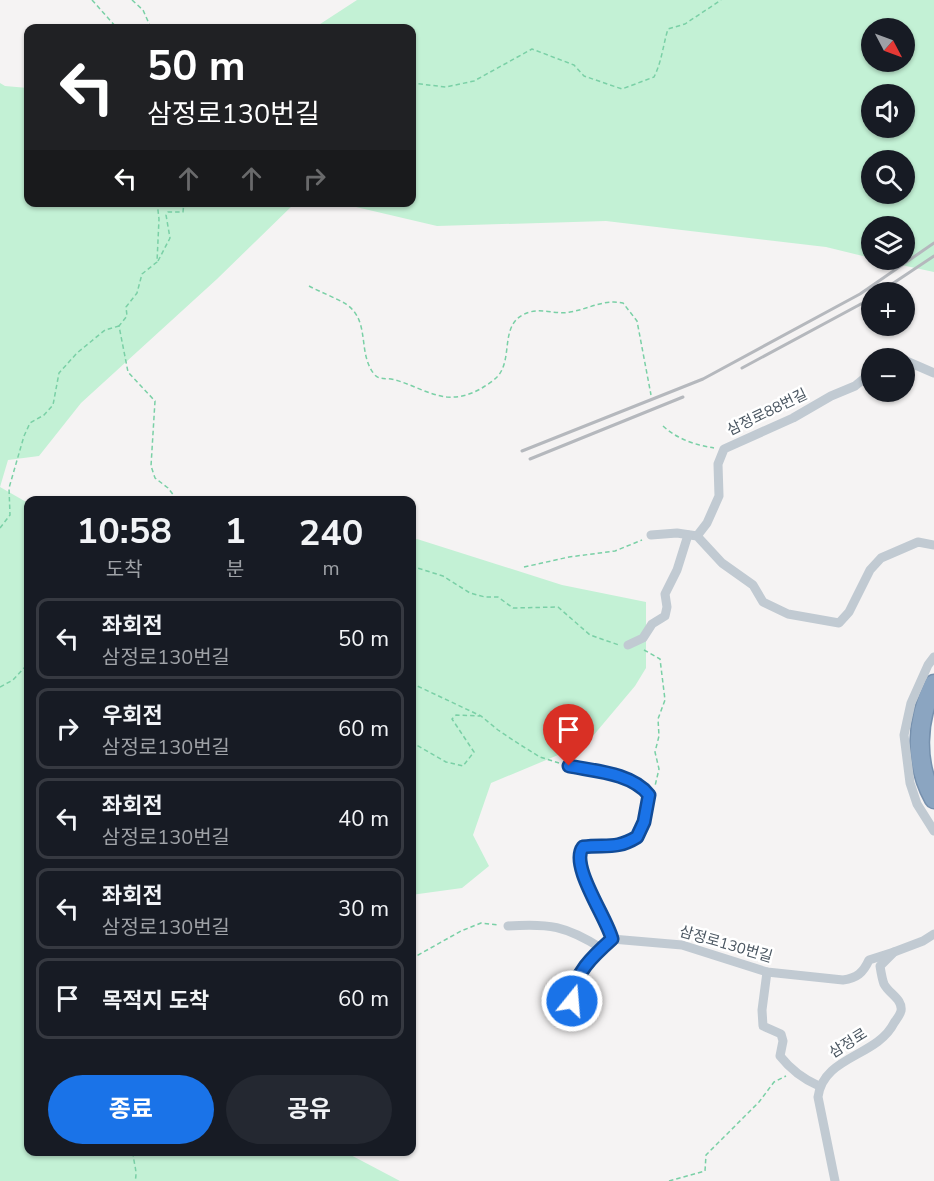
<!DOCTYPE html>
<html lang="ko">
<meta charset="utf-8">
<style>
:root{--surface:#171b24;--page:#242831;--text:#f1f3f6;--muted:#9ea1a6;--line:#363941;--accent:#1a73e8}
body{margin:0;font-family:"Nunito Sans","Noto Sans KR",sans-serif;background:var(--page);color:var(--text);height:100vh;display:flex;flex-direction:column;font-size:22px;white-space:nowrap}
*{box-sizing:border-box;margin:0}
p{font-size:20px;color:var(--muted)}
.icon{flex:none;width:33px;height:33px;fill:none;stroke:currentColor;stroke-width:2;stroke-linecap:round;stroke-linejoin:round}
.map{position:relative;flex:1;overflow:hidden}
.side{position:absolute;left:24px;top:496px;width:392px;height:660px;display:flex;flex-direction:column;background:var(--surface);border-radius:12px;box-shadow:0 2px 4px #0004}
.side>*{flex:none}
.guide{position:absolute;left:24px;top:24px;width:392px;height:183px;border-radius:12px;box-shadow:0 2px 4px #0004;background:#202124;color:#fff;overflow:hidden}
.needle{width:39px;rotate:131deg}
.fabs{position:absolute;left:861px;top:18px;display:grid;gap:12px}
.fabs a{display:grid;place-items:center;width:54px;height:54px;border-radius:50%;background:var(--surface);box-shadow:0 2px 4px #0004;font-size:30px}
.pin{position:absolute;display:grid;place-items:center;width:51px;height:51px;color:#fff;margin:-62px -26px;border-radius:50% 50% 50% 0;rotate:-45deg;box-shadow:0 0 6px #0007}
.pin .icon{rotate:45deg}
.me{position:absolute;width:66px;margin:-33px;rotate:17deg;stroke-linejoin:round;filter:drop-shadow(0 0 4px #0008)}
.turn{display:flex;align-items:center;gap:21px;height:126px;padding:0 24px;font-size:27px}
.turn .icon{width:78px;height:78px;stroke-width:2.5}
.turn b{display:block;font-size:42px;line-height:51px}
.lanes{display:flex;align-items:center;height:57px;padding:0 24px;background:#0003;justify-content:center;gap:30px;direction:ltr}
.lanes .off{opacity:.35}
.eta{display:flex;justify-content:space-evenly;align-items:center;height:102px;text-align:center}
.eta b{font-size:36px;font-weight:700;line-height:42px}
.action{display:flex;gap:12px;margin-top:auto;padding:12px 24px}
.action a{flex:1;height:69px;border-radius:36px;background:var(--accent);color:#fff;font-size:24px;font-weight:700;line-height:69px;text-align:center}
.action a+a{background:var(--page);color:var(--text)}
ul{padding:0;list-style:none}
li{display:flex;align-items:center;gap:18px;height:81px;margin:0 12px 9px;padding:0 12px;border:3px solid var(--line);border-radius:12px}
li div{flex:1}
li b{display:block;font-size:22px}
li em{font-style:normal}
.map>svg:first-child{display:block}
.green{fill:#c3f1d5;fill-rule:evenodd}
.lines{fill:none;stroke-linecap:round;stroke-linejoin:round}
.highway-casing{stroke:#7690ad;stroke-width:21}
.path{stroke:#7ad0a6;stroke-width:1.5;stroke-dasharray:4.5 3;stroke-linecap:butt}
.street{stroke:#c1cad2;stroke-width:9}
.highway{stroke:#8ba5c1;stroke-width:18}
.rail{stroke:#b5b8bd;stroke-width:3}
.route-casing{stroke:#114b97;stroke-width:15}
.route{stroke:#1a73e8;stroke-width:10}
.labels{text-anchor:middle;stroke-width:5;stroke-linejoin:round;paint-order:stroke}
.street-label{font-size:15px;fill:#4a5661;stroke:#fff}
</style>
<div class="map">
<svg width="934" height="1181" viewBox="0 0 934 1181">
<rect width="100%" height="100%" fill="#f5f3f3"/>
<g class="green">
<path d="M 357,0 L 934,0 L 934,272 L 878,260 L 904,260 L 904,226 L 872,226 L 871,258 L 826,247 L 606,221 L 437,226 L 339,203 L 411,202 L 411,28 L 314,28 ZM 872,28 L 904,28 L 904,62 L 872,62 ZM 872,94 L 904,94 L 904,128 L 872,128 ZM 872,160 L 904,160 L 904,194 L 872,194 Z"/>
<path d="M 0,83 L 5,86 L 28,88 L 28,202 L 295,203 L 217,279 L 81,403 L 39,456 L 8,460 L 0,487 L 28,503 L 28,1152 L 345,1152 L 400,1181 L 0,1181 Z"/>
<path d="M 417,539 L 562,585 L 646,602 L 646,668 L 635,686 L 587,743 L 491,783 L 473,835 L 489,866 L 462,888 L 411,895 L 411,540 Z"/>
</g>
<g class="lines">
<g class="highway-casing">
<path id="highway" d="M 934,684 C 916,720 914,763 934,799"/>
</g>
<g class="path">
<path d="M 92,0 L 117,28"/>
<path d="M 132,0 L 143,10 L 151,28"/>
<path d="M 411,83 L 446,87 L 474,81 L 532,49 L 574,65 L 584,76 L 622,89 L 654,77 C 662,61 663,45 668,29 L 685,24 L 721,0"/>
<path d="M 157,202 L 159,219 L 157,262 L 142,274 L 137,293 L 126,307 L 127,316 L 119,326 L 128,372 L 155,401 L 151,466 L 155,478 L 168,488 L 178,501"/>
<path d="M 158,261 L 170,238 L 166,215 L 168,212 L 183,212 L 184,202"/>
<path d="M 309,286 C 320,292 336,298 346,304 C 371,321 357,352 374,374 C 379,380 384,378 391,379 C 410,383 428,395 447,397 C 460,398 472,394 482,388 C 487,385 493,381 497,377 C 515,358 497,321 530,312 C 543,308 556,315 570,312 C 589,309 603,299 623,303 L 637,321 L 651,395"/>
<path d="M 663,426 C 677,439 695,445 714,448"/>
<path d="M 0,528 L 10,515 L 9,488 L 24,436 L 30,423 L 44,415 L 53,405 L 59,373 L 77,353 L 105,330 L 119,326"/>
<path d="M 411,566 L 443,576 L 470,593 L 485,597 L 498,597 L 513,608 L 558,607 L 590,635 L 619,645"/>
<path d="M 524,567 L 569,557 L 615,551 L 642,540"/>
<path d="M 644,650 L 660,659 L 665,700 L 658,719 L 659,736 L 655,752 L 659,769 L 655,786"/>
<path d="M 411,683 L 481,716 L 498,730 L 519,744 L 540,757 L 559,763"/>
<path d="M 0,687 L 13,680 L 24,668 L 28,667"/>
<path d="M 411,742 L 446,762 L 463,766 L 474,752 L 452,719 L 456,715 L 480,716"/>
<path d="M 411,959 L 461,931 L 481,923 L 498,925"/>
<path d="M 133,1152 C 133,1162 138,1171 135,1181"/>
<path d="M 669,1181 L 705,1171 L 706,1155 L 759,1102 L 774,1082 L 786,1076"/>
</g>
<g class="street">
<path d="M 904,360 L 934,373"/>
<path d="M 651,535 L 677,533 L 697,536 L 722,563 L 753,585 L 763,602 L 788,614 L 839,623 L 849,612 L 870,570 L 881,558 L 918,542 L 934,545"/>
<path d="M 697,536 L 707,523 L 719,496 L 718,464 L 724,449 L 793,418 L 831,396 L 855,386 L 872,372"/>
<path d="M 628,645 L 643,638 L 652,624 L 665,616 L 667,607 L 665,594 L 677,570 L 688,535"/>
<path d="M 934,657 L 928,665 L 911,703 L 904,735 L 910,783 L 917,804 L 934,831"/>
<path d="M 569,767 C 595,772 632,773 649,795 L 644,822 L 637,837 C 616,850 605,844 583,847 C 569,865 600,908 608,925 C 610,929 610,934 612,939"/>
<path d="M 508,926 C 549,923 566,926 601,948"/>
<path d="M 767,972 L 762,1010 L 763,1026 L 781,1034 L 783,1041 L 780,1056 C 791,1070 803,1079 819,1086"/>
<path d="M 572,1001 C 572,975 594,955 612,939 L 682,945 L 767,972 L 843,980 C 857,978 863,973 869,960 L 894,952"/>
<path d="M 835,1181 L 818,1097 C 823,1056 877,1057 894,1023 C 896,1020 900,1015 901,1011 C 903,999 889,994 884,984 C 882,979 881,972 880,966 L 894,952 L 923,941 L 934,934"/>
</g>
<use href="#highway" class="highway"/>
<g class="rail">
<path d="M 880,292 L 934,256"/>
<path d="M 742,368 L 872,298"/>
<path d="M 522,451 L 703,379 L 860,294 L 934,243"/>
<path d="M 530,459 L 683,397"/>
</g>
</g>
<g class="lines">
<g class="route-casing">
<path id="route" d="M 569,766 C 594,771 632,773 649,795 L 644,822 L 637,837 C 616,850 605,844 583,847 C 569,865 607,918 612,939 C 594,955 572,975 572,1001"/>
</g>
<use href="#route" class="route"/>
</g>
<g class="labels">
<g class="street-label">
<text transform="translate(767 412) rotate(-26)" y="5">삼정로88번길</text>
<text transform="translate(726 944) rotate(16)" y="5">삼정로130번길</text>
<text transform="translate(848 1043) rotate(-32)" y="5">삼정로</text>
</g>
</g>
</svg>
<div class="fabs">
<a><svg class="needle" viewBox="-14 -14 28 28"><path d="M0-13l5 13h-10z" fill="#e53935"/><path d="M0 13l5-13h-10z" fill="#9ea1a6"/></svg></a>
<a><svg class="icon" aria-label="sound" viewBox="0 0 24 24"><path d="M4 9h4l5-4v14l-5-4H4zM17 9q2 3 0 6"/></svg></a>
<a><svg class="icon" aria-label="search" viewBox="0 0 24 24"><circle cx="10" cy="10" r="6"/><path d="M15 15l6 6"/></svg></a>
<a><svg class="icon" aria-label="layers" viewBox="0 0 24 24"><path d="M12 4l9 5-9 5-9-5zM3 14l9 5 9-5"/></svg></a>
<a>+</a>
<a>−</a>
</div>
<div class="pin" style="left:569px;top:766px;background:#d93025"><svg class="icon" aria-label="arrive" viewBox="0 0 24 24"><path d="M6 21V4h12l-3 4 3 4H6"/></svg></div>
<svg class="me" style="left:572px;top:1001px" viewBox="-20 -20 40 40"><circle r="17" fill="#1a73e8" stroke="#fff" stroke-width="3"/><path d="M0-11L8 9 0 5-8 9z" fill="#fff"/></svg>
<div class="guide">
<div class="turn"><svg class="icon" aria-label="left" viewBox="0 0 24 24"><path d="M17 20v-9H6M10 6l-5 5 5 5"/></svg><div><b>50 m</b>삼정로130번길</div></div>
<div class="lanes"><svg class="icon" aria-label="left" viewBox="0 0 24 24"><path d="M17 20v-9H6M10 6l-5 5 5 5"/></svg><svg class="icon off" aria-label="ahead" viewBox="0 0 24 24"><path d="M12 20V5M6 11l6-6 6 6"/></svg><svg class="icon off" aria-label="ahead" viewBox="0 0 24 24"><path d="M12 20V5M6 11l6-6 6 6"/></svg><svg class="icon off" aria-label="right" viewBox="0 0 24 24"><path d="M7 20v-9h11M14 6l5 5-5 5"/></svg></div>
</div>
<section class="side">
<div class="eta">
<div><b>10:58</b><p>도착</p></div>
<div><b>1</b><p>분</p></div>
<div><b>240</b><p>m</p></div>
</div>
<ul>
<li><svg class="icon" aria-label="left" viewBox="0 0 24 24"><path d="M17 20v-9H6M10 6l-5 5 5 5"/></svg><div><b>좌회전</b><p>삼정로130번길</p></div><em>50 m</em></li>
<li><svg class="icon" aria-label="right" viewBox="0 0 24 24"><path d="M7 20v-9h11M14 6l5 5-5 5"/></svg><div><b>우회전</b><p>삼정로130번길</p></div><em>60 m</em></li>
<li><svg class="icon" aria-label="left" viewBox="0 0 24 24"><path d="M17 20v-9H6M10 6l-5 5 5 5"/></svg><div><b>좌회전</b><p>삼정로130번길</p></div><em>40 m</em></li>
<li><svg class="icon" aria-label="left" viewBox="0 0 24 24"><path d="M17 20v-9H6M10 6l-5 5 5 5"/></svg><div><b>좌회전</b><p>삼정로130번길</p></div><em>30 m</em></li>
<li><svg class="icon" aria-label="arrive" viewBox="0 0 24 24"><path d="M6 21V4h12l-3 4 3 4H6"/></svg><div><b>목적지 도착</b></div><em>60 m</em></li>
</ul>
<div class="action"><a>종료</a><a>공유</a></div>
</section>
</div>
